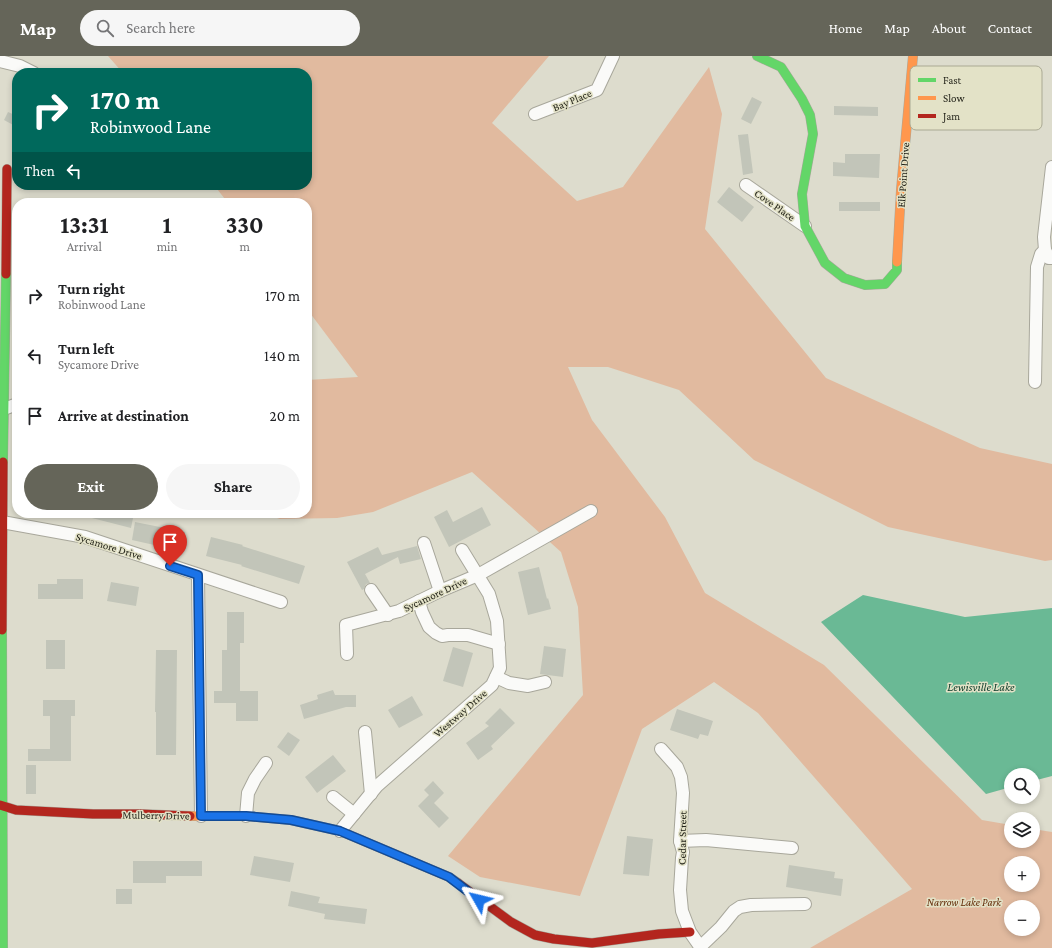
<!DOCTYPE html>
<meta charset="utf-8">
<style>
:root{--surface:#fff;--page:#f6f6f6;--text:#202124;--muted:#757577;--accent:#656559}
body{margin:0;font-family:"Crimson Pro",serif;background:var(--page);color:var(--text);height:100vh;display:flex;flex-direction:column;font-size:15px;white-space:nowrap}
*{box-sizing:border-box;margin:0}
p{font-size:13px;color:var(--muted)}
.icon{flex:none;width:22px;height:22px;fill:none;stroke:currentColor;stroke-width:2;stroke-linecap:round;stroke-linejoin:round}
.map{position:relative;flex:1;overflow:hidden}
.side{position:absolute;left:12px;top:142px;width:300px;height:320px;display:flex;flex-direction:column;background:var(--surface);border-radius:16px;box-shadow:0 2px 6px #0003}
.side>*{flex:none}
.hud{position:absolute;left:12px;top:12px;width:300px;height:122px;border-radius:16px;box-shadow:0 2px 6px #0003;background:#00695c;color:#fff;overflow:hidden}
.fabs{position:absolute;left:1004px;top:712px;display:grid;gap:8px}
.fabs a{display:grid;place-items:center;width:36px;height:36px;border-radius:50%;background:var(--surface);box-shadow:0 2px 6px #0003;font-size:20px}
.pin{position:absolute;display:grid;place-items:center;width:34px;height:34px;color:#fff;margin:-41px -17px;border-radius:50% 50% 50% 0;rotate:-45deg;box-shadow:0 0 4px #0007}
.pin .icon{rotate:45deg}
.me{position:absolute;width:44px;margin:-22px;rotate:307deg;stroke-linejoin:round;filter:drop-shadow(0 0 3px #0008)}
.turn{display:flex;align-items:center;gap:14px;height:84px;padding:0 12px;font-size:18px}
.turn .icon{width:52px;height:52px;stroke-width:2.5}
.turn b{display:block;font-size:28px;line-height:34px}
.then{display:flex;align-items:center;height:38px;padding:0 12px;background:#0003;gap:8px;font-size:15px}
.eta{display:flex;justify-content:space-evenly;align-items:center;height:68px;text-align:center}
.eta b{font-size:24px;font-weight:700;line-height:28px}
.action{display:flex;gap:8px;margin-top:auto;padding:8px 12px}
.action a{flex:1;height:46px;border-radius:24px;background:var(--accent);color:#fff;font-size:16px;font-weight:700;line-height:46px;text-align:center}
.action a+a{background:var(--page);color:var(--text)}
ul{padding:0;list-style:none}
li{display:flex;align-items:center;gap:12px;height:60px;padding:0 12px}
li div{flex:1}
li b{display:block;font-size:15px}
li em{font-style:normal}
header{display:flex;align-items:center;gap:24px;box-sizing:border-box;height:56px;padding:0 20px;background:var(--accent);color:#fff}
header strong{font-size:19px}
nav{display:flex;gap:22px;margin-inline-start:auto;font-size:14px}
.search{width:280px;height:36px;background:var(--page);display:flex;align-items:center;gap:10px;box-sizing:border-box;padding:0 14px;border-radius:22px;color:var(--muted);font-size:15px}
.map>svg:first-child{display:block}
.green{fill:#e1ba9f;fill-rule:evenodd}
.water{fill:#6ab995}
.building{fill:#c2c5b9}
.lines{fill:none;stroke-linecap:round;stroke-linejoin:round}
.street-casing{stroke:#a8a79b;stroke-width:14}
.fast-casing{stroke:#a8a79b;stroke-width:10}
.slow-casing{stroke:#a8a79b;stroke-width:10}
.jam-casing{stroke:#a8a79b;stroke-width:10}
.street{stroke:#fafaf8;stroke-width:12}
.fast{stroke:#63d668;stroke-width:9}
.slow{stroke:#ff974d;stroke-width:9}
.jam{stroke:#b3261e;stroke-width:9}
.route-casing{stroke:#114b97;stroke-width:10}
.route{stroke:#1a73e8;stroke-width:7}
.labels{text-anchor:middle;stroke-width:3;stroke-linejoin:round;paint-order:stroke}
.street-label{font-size:11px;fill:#25251b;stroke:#e3e2c7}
.park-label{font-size:11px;font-style:italic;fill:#642d09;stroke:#e3e2c7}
.water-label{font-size:12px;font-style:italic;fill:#093a28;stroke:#e3e2c7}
.key{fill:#e3e2c7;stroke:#aaa993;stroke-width:1}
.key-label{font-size:11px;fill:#25251b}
</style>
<header>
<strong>Map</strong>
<div class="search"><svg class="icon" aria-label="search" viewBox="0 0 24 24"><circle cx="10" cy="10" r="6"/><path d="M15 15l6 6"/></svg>Search here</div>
<nav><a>Home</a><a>Map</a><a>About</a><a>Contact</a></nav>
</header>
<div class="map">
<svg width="1052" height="892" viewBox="0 0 1052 892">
<rect width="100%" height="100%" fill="#dddccd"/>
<path class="green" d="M 108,0 L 549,0 L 492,67 L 577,145 L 623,131 L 709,11 L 722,58 L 705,173 L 826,322 L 980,392 L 1052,408 L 1052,504 L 1045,505 L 888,471 L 754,404 L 679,334 L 608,311 L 568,311 L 592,364 L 665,461 L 705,537 L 824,609 L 982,764 L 1011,769 L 1011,785 L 1033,785 L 1033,773 L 1052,776 L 1052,892 L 810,892 L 912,833 L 758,657 L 714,626 L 642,673 L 580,840 L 480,821 L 448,800 L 583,639 L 578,551 L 561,496 L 472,416 L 373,456 L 337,462 L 280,463 L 262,457 L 307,457 L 307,324 L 358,321 L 307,253 L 307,147 L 228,147 L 214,129 L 307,129 L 307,17 L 123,17 ZM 1011,807 L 1033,807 L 1033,829 L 1011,829 ZM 1011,851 L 1033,851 L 1033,873 L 1011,873 Z"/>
<path class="water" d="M 863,539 L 965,561 L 1052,552 L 1052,720 L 1033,725 L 1033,719 L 1011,719 L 1011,731 L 986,738 L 821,566 Z"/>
<g class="building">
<path d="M 752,41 L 762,46 L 751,68 L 741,63 Z"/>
<path d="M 834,50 L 878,51 L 878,60 L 834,59 Z"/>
<path d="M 8,56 L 17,60 L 17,71 L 4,64 Z"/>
<path d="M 748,78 L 753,117 L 743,119 L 738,79 Z"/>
<path d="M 845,98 L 880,98 L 879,122 L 833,120 L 833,106 L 845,107 Z"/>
<path d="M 729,131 L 754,151 L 742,166 L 717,146 Z"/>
<rect x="839" y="146" width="41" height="9"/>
<path d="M 482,451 L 491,469 L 449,491 L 434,461 L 447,454 L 453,466 Z"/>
<path d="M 84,457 L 134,457 L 131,472 L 84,460 Z"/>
<path d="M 135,466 L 185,476 L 181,495 L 132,484 Z"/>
<path d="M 211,481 L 243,489 L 242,490 L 305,510 L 299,528 L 241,510 L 242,509 L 206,500 Z"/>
<path d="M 417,490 L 421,503 L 400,508 L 398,501 L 365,518 L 370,527 L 366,528 L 364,533 L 362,534 L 347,506 L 378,491 L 382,499 Z"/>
<path d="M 539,511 L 547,543 L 548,542 L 551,553 L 528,559 L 518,516 Z"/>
<path d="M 57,523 L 83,523 L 83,543 L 38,543 L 38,528 L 57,528 Z"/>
<path d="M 111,526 L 139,531 L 136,550 L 107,545 Z"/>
<path d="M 227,556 L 244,556 L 244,587 L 240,587 L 240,635 L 258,635 L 258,665 L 236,665 L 236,647 L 214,647 L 214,635 L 222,635 L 222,594 L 227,594 Z"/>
<rect x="46" y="584" width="19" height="29"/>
<path d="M 544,590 L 566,593 L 563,621 L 540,618 Z"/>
<path d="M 453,591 L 473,597 L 463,631 L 443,625 Z"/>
<path d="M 156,594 L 177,594 L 176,699 L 156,699 L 156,656 L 155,656 Z"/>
<path d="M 333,634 L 335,639 L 356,639 L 356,651 L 346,651 L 304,663 L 300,649 L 318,643 L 317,639 Z"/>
<path d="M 412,640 L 423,659 L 399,672 L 388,654 Z"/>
<path d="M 43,644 L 75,644 L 75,660 L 71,660 L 71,705 L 28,705 L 28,693 L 50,693 L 50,660 L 43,660 Z"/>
<path d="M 500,652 L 515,667 L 491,690 L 493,693 L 478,704 L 466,687 L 489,670 L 485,667 Z"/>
<path d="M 677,653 L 713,665 L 708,680 L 700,678 L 698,683 L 670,674 Z"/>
<path d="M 288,676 L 300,684 L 289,700 L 277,691 Z"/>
<path d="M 333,699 L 346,715 L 317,737 L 305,721 Z"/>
<rect x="26" y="709" width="10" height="29"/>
<path d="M 433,725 L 444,737 L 434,747 L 449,762 L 439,772 L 418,750 L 429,739 L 424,734 Z"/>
<path d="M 627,780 L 653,783 L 649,820 L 623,818 Z"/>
<path d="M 254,800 L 294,807 L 290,826 L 250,819 Z"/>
<path d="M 133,805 L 202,805 L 202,820 L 166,820 L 166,827 L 133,827 Z"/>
<path d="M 789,809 L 835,816 L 834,822 L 843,823 L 841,840 L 786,831 Z"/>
<rect x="116" y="833" width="16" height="15"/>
<path d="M 291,835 L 320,841 L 318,847 L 367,853 L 365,868 L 324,863 L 325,858 L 288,850 Z"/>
</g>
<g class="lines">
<g class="street-casing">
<g id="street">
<path d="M 0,5 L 20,10 L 34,17"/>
<path d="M 535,58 L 597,34 L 613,0"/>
<path d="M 1052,111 L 1044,181 L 1045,194 L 1049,202 L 1052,202"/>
<path d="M 746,129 L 805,170"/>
<path d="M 1035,326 L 1037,211 L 1041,198 L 1045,194"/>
<path d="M 4,353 L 17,348"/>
<path d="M 2,466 L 85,481 L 281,546"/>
<path d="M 424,487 L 440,535"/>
<path d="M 198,519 L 201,760"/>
<path d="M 371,534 L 388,559"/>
<path d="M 419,545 L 422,556 L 429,571 L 436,577 L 442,580 L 448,579 L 468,579 L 499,588"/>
<path d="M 347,598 L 346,569 L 399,555 L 440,535 L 478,519 L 591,455"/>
<path d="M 496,621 L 509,627 L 528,630 L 545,626"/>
<path d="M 365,676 L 371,738"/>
<path d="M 661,693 L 677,711 L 681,721 L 683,737 L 680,785 L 683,796 L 682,802 L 680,834 L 682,855 L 690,876 L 701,892"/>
<path d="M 333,741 L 354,758"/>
<path d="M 246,760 L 248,737 L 255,723 L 266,707"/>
<path d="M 340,775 L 377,730 L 492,629 L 500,612 L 497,565 L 489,538 L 462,494"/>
<path d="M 680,785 L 706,784 L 792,792"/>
<path d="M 700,891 L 721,871 L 734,855 L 740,851 L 751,849 L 805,848"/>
</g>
</g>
<g class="fast-casing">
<g id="fast">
<path d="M 757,0 L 781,11 L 802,43 L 810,59 L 813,78 L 802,138 L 805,170 L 825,207 L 844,222 L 865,229 L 885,228 L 897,214 L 897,206"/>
<path d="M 3,406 L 6,218"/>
<path d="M 2,574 L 3,892"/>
</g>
</g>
<g class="slow-casing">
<g id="slow">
<path d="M 897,206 L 901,134 L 913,0"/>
<path d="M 190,760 L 246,760 L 291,764 L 340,775 L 449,821 L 458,827"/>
</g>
</g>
<g class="jam-casing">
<g id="jam">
<path d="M 6,218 L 7,113"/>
<path d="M 2,574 L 3,406"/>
<path d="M 0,749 L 16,754 L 93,758 L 140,758 L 190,760"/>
<path d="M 458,827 L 511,866 L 535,879 L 554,883 L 592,887 L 659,878 L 690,876"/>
</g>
</g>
<use href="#street" class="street"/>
<use href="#fast" class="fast"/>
<use href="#slow" class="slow"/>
<use href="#jam" class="jam"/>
</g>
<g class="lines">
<g class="route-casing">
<path id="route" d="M 170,510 L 198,519 L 201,760 L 246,760 L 291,764 L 340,775 L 449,821 L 479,844"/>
</g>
<use href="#route" class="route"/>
</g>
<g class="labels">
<g class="street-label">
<text transform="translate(572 44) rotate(-22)" y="4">Bay Place</text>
<text transform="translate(903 119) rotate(-86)" y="4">Elk Point Drive</text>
<text transform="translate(775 149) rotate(35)" y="4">Cove Place</text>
<text transform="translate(109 490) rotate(17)" y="4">Sycamore Drive</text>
<text transform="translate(435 538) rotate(-25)" y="4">Sycamore Drive</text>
<text transform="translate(460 657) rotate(-41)" y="4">Westway Drive</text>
<text transform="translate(156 759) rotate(1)" y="4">Mulberry Drive</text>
<text transform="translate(682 782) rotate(-89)" y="4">Cedar Street</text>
</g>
<g class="park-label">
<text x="964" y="850">Narrow Lake Park</text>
</g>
<g class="water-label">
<text x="981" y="635">Lewisville Lake</text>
</g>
</g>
<rect x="910" y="10" width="132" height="64" rx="6" class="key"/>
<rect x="918" y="22" width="18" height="4" fill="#63d668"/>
<rect x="918" y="40" width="18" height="4" fill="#ff974d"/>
<rect x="918" y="58" width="18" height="4" fill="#b3261e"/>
<g class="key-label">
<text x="943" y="28">Fast</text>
<text x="943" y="46">Slow</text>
<text x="943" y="64">Jam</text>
</g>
</svg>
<div class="fabs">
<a><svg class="icon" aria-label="search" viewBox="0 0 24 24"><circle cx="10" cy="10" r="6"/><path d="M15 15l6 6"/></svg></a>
<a><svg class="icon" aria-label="layers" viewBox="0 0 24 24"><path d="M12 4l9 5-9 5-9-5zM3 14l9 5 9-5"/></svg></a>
<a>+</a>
<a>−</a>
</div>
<div class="pin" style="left:170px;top:510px;background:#d93025"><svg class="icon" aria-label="arrive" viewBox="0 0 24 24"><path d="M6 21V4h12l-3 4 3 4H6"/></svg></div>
<svg class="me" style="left:479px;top:844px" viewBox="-20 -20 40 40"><path d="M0-17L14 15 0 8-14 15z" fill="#1a73e8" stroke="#fff" stroke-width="4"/></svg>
<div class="hud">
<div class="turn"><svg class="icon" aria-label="right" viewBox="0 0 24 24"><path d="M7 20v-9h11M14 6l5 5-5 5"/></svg><div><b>170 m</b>Robinwood Lane</div></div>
<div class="then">Then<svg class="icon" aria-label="left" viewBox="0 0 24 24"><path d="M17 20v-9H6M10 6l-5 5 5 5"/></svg></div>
</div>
<section class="side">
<div class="eta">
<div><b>13:31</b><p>Arrival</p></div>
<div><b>1</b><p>min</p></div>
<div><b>330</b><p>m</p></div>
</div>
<ul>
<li><svg class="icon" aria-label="right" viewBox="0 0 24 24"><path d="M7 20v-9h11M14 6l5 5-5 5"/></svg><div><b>Turn right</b><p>Robinwood Lane</p></div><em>170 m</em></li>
<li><svg class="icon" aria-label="left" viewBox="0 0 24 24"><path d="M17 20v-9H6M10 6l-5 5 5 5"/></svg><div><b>Turn left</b><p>Sycamore Drive</p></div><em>140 m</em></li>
<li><svg class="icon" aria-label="arrive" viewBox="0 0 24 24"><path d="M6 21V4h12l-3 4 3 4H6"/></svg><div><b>Arrive at destination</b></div><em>20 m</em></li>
</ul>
<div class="action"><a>Exit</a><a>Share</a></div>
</section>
</div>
